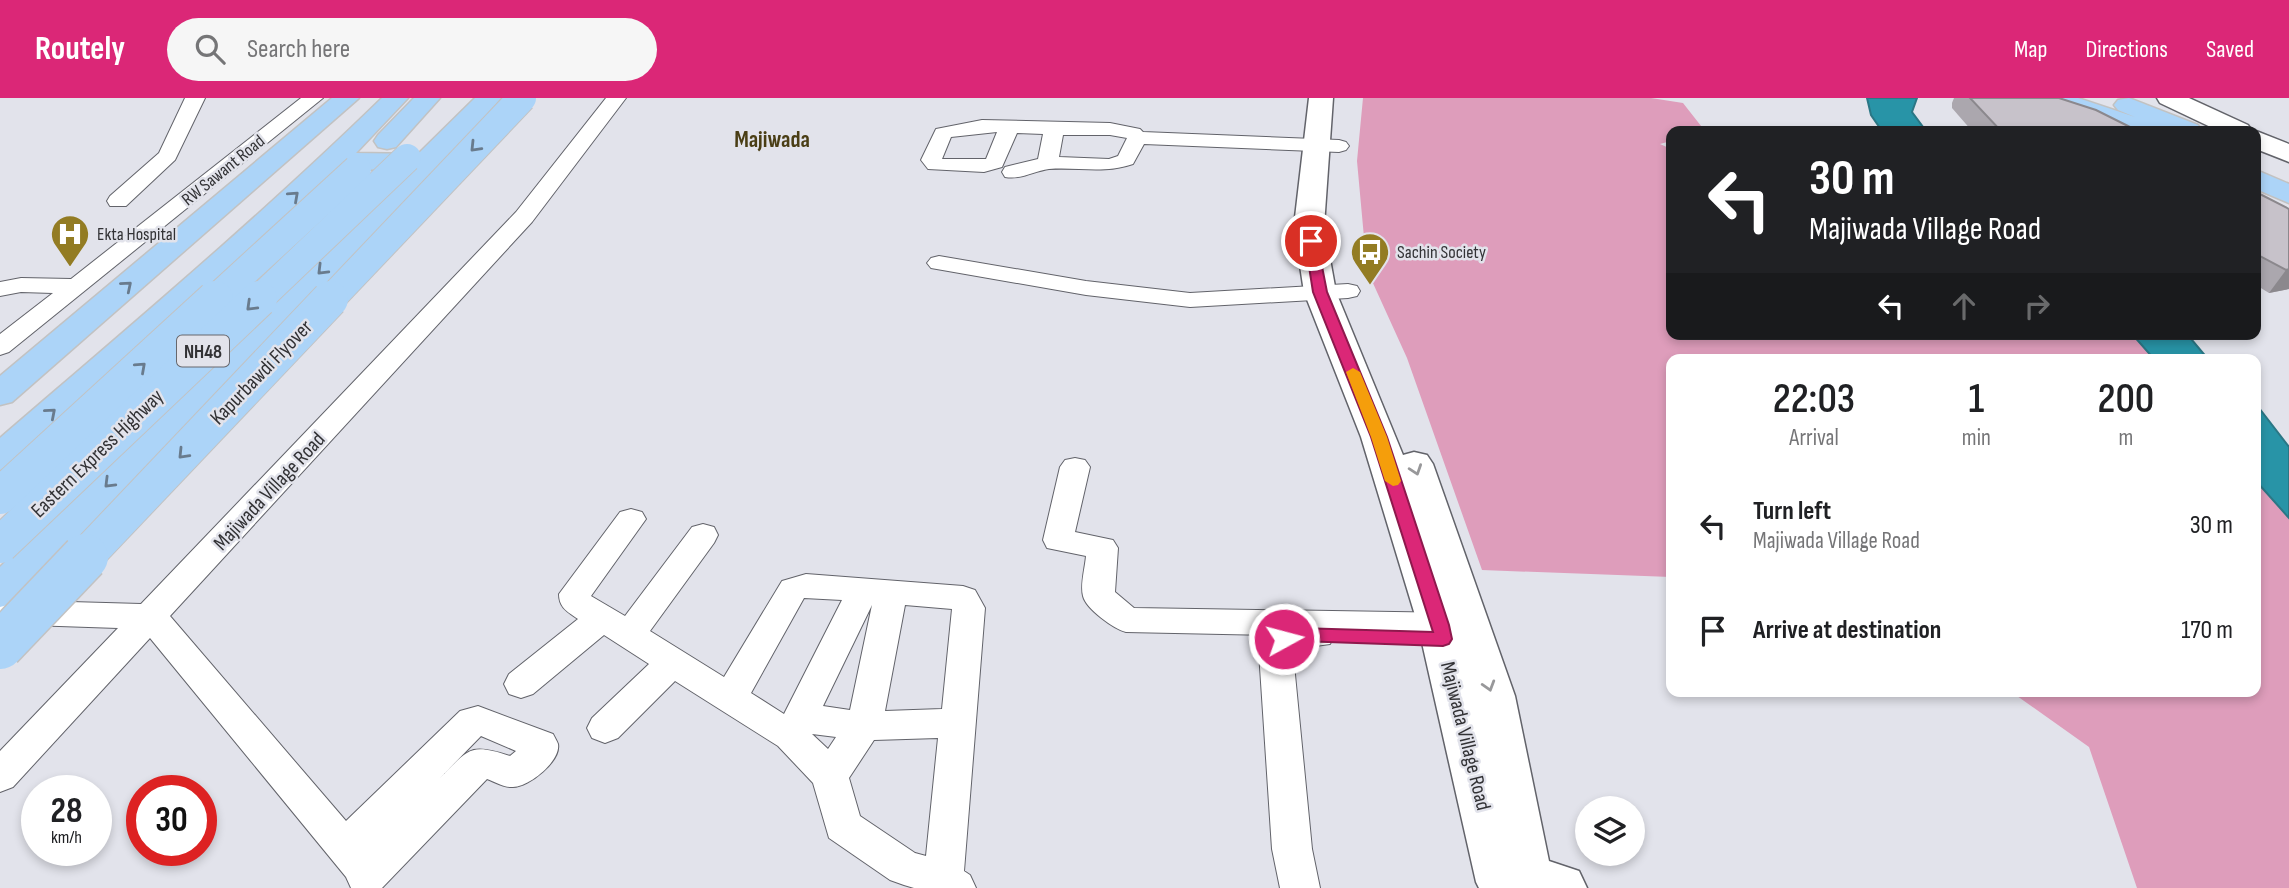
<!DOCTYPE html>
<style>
:root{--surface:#fff;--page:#f6f6f6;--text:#202124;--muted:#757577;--accent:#db2777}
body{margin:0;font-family:"Sofia Sans Condensed",sans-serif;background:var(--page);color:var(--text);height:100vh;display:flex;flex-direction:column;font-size:26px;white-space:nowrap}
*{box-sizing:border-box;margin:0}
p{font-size:23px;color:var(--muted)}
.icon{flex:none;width:38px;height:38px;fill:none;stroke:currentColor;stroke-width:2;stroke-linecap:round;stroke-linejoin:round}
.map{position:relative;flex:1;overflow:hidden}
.drawer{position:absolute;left:1666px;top:256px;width:595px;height:343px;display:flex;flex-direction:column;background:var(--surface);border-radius:14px;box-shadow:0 4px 10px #0003}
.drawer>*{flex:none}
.guide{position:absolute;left:1666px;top:28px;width:595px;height:214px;border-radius:14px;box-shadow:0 4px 10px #0003;background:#202124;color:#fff;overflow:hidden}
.tools{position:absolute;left:1575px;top:698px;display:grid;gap:14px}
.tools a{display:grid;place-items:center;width:70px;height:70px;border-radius:50%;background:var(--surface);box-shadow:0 4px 10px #0003;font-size:35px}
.speed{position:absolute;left:21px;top:677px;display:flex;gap:14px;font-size:35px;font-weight:700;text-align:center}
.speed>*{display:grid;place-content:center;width:91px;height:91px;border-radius:50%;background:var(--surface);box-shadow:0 4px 10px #0003;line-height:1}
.speed small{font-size:18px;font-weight:400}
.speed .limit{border:10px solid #d22;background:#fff;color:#111}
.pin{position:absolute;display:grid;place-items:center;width:60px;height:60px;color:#fff;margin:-30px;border:4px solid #fff;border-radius:50%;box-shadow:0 2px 7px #0007}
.me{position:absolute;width:77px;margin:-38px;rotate:83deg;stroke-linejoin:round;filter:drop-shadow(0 0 5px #0008)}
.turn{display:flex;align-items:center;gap:24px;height:147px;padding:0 28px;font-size:32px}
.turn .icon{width:91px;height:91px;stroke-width:2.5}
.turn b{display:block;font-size:49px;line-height:60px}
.lanes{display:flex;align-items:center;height:66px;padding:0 28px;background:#0003;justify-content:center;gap:35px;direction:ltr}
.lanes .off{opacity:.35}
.eta{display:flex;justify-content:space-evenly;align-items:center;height:119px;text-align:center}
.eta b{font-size:42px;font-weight:600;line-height:49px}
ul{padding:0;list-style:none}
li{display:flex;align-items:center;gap:21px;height:105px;padding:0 28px}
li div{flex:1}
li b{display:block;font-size:26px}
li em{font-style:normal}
header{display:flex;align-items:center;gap:42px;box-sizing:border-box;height:98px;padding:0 35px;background:var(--accent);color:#fff}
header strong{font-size:33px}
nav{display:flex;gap:38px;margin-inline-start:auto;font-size:24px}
.search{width:490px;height:63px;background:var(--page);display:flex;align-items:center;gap:18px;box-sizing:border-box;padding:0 24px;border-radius:38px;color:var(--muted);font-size:26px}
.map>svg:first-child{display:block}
.green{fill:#de9dbb}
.water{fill:#2894a7;stroke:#2b7785;stroke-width:2}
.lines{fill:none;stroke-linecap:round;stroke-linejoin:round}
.street-casing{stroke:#62636a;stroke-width:2}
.secondary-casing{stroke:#62636a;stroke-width:3}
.highway-casing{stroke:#c2c2c2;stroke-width:3}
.street{fill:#fff;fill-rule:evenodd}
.secondary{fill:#fff;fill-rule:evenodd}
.highway{fill:#acd4f8;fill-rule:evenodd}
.highway-bridge-far2-casing{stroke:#c2c2c2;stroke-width:30;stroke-linecap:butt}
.highway-bridge-far1-casing{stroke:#c2c2c2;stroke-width:38;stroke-linecap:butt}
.highway-bridge-casing{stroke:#c2c2c2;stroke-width:49;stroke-linecap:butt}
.highway-bridge-far2{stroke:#acd4f8;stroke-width:28}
.highway-bridge-far1{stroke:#acd4f8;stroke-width:36}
.highway-bridge{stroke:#acd4f8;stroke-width:46}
.wall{fill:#aba7ae}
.shaded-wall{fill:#8b888d}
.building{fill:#c7c2ca;stroke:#8b888d;stroke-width:2}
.oneway{stroke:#697b8d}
.oneway2{stroke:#98989a}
.route{fill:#db2777;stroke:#8e194d;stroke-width:2}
.slow{fill:#f59e0b}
.labels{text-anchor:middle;stroke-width:5;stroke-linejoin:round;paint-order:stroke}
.far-street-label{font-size:18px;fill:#323235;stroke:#e2e3eb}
.far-poi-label{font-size:18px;fill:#323235;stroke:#e2e3eb;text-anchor:start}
.shield{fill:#e2e3eb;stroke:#67676c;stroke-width:2}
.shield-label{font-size:19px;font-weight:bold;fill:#323235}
.street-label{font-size:21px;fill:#323235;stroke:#e2e3eb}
.far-district-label{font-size:23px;font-weight:bold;fill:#4a3e15;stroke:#e2e3eb}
</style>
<header>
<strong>Routely</strong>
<div class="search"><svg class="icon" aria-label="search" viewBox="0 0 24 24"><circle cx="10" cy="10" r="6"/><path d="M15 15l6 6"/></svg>Search here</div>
<nav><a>Map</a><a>Directions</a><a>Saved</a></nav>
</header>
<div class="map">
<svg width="2289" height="790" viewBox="0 0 2289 790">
<rect width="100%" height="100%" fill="#e2e3eb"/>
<g class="green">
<path d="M 1363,0 L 1651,0 L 1683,5 L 1705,33 L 1671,33 L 1671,43 L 1660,46 L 1671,51 L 1671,236 L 2132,236 L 2154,261 L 1671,261 L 1671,479 L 1482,472 L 1407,260 L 1367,172 L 1357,63 Z"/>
<path d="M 2256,383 L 2289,420 L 2289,790 L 2137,790 L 2089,649 L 2010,593 L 2256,593 Z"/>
</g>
<g class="water">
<path d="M 1867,0 L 1917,0 L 1912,14 L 1926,33 L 1882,33 L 1871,17 Z"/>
<path d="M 2132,236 L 2187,236 L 2208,261 L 2154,261 Z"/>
<path d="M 2256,306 L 2289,349 L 2289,420 L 2256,383 Z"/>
</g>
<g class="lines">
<g class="street-casing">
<g id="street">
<path d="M 185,0 L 205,0 L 175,62 L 126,108 L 110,108 L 107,103 L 110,98 L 159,55 Z"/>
<path d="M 301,0 L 323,0 L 9,254 L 0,257 L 0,236 L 53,195 L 21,194 L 0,198 L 0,184 L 21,180 L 71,181 Z"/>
<path d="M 606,0 L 626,0 L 532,124 L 170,518 L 346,723 L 460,613 L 478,608 L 553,636 C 555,640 557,643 558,646 C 561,663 529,689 513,689 C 505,690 495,684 487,681 L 382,790 L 351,790 L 346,779 L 150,540 L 13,689 L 0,694 L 0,653 L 118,530 L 0,526 L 0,502 L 141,506 L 516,114 ZM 481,638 L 516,653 L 510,658 C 468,644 469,652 439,681 Z"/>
<path d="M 982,22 L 1110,25 L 1140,31 L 1143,34 L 1339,42 L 1346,44 L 1349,48 L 1346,52 L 1339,54 L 1144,46 L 1133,66 C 1103,76 1080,69 1049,71 C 1034,73 1021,82 1005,79 L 1002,74 L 1005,69 L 1038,61 L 1043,36 L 1017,35 L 1002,69 L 984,74 L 928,71 L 921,62 L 936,31 ZM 997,34 L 986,61 L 942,61 L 951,39 ZM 1063,37 L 1110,37 L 1127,40 L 1118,58 L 1109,61 L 1059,59 Z"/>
<path d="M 939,158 L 1086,183 L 1190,195 L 1348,186 L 1357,188 L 1360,193 L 1357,198 L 1348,200 L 1190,209 L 1086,197 L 931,170 L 927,165 L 931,160 Z"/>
<path d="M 1075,360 L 1085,362 L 1090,369 L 1075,434 L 1113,442 L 1118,450 L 1115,494 L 1134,510 L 1457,515 L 1469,518 L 1474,527 L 1469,536 L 1457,539 L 1334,538 L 1330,546 L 1301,550 L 1293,556 L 1312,751 L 1320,790 L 1280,790 L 1272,751 L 1259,554 L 1271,537 L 1126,534 C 1114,531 1086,511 1083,498 C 1080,487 1085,470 1086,458 L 1047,450 L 1043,442 L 1060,369 L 1065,362 Z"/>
<path d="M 631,411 L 642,414 L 646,421 L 591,498 L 625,518 L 692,429 L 703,426 L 714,429 L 718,437 L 714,445 L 650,533 L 724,579 L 782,483 L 806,476 L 963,488 L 975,492 L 985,510 L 964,773 L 970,777 L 976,790 L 914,790 L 904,787 L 890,782 L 829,740 L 813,685 L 778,648 L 675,583 L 618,640 L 605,645 L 592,640 L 587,630 L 592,620 L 649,566 L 604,537 L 533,596 L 521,600 L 509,596 L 504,586 L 509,576 L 578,521 C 568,514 559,510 559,496 L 620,414 ZM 804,500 L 842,502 L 784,616 L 751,595 ZM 872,507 L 850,612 L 823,608 ZM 905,507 L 952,511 L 942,611 L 885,613 ZM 812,636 L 836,639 L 828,651 ZM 938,640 L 926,758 L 915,755 L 860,718 L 849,680 L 874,642 Z"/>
</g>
</g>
<g class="secondary-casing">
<g id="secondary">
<path d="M 1309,0 L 1333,0 L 1324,128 L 1336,194 L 1403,357 L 1414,354 L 1427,357 L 1433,366 L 1515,598 L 1549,763 L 1579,773 L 1587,790 L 1479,790 L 1476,784 L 1418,527 L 1361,339 L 1304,194 L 1294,128 Z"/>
<path d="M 2157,0 L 2189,0 L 2248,27 L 2252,33 L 2219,33 L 2160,5 Z"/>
<path d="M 2255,33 L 2256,33 L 2289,46 L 2289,64 L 2256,51 Z"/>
</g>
</g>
<g class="highway-casing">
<g id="highway">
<path d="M 332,0 L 359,0 L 12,304 L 0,307 L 0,278 Z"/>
<path d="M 382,0 L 408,0 L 356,55 L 418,56 L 475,0 L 501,0 L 438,70 L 15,505 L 0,509 L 0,469 L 402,72 L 339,71 L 13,369 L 0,372 L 0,340 C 129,229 260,119 382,0 Z"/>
<path d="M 414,0 L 440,0 L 396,49 L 387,51 L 378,49 L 374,43 L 378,37 Z"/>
<path d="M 2042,0 L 2078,0 L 2135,19 L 2118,12 L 2114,7 L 2118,2 L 2129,0 L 2198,27 L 2202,33 L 2167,33 L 2160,30 L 2162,33 L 2125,33 L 2045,5 Z"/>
<path d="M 2256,72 L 2289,86 L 2289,105 L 2256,91 Z"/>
</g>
</g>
<use href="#street" class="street"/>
<use href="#secondary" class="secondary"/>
<use href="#highway" class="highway"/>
<g class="highway-bridge-far2-casing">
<g id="highway-bridge-far2">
<path d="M 213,203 L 357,71"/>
<path d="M 257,203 L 407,60"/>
<path d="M 329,203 L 522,0"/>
</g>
</g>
<g class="highway-bridge-far1-casing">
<g id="highway-bridge-far1">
<path d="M 0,398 L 215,201"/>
<path d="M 0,447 L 259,201"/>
<path d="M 83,461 L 330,201"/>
</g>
</g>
<g class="highway-bridge-casing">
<path id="highway-bridge" d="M 0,548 L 85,459"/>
</g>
<use href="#highway-bridge-far2" class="highway-bridge-far2"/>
<use href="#highway-bridge-far1" class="highway-bridge-far1"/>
<use href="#highway-bridge" class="highway-bridge"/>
</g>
<g class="wall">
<path d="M 1954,0 L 2059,0 L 2138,33 L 1972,33 L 1952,10 L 1952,5 Z"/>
<path d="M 2256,94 L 2289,111 L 2289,191 L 2269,195 L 2256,187 Z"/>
</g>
<path class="shaded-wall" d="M 2289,171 L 2289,191 L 2269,195 L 2286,172 Z"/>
<g class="building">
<path d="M 1970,0 L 2059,0 L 2096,12 L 2138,33 L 2001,33 Z"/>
<path d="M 2256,94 L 2289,111 L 2289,171 L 2286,172 L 2256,156 Z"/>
</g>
<defs><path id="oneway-chevron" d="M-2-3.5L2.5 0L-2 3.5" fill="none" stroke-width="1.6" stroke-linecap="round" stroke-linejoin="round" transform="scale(1.75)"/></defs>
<g class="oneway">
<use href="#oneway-chevron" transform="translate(475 49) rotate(134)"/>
<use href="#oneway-chevron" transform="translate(294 98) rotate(-42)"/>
<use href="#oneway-chevron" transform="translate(322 172) rotate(135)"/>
<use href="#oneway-chevron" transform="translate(127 188) rotate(-40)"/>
<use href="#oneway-chevron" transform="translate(251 208) rotate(136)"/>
<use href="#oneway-chevron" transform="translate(141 269) rotate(-42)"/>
<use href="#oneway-chevron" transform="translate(51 315) rotate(-41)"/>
<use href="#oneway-chevron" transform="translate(183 356) rotate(134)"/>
<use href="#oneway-chevron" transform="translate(109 385) rotate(135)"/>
</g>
<g class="oneway2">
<use href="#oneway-chevron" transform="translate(1416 372) rotate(71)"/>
<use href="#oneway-chevron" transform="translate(1489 588) rotate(73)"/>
</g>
<path class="route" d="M 1311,140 L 1317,143 L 1327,194 L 1387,339 L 1449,527 L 1452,541 L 1449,546 L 1443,548 L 1299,543 L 1284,548 L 1278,546 L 1275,541 L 1278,537 L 1298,530 L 1433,534 L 1371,339 L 1313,194 L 1305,143 Z"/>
<path class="slow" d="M 1353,270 L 1360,274 L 1387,339 L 1401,383 L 1398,387 L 1393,388 L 1385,383 L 1371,339 L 1346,274 Z"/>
<defs>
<g id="hospital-pin" transform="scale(2.0125)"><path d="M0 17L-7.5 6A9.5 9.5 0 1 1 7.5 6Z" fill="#937c23" stroke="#e2e3eb"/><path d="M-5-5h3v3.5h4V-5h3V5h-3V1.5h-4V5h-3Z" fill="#fff"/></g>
<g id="bus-pin" transform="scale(2.0125)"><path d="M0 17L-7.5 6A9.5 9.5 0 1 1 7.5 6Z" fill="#937c23" stroke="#e2e3eb"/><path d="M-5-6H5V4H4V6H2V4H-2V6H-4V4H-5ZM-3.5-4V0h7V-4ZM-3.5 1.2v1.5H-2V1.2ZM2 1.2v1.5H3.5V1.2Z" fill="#fff"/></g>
</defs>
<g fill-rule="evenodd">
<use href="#hospital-pin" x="70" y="136"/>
<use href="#bus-pin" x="1370" y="154"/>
</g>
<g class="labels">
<g class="far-street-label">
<text transform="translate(223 72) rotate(-39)" y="6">RW Sawant Road</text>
</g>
<g class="far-poi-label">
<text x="97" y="142">Ekta Hospital</text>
<text x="1397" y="160">Sachin Society</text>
</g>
<rect class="shield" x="177" y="237.5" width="52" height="31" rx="5"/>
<g class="shield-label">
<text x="203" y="260">NH48</text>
</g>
<g class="street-label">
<text transform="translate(261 274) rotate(-46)" y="7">Kapurbawdi Flyover</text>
<text transform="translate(97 355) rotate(-44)" y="7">Eastern Express Highway</text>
<text transform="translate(269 393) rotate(-47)" y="7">Majiwada Village Road</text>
<text transform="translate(1466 638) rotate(76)" y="7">Majiwada Village Road</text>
</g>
<g class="far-district-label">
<text x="772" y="49">Majiwada</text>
</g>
</g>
</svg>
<div class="tools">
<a><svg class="icon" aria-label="layers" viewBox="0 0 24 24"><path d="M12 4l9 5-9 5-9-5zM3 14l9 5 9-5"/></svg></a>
</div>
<div class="speed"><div>28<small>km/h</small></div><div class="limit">30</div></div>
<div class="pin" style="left:1311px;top:143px;background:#d93025"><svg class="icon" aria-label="arrive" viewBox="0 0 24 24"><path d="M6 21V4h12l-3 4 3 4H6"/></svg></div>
<svg class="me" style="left:1284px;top:541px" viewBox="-20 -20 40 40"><circle r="17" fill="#db2777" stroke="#fff" stroke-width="3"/><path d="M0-11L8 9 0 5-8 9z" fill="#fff"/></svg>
<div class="guide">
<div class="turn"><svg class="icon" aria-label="left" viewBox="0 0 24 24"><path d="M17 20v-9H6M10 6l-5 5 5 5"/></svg><div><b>30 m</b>Majiwada Village Road</div></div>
<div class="lanes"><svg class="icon" aria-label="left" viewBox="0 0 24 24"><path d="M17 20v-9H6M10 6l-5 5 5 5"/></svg><svg class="icon off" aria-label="ahead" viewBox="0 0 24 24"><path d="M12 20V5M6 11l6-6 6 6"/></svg><svg class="icon off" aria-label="right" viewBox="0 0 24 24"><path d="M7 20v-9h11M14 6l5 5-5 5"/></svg></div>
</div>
<section class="drawer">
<div class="eta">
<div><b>22:03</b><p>Arrival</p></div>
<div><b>1</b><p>min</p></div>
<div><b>200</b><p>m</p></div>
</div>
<ul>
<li><svg class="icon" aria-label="left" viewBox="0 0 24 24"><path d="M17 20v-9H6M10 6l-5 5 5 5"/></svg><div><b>Turn left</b><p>Majiwada Village Road</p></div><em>30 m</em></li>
<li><svg class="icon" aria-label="arrive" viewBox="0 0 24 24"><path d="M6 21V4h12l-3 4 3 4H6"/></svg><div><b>Arrive at destination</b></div><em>170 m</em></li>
</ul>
</section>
</div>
